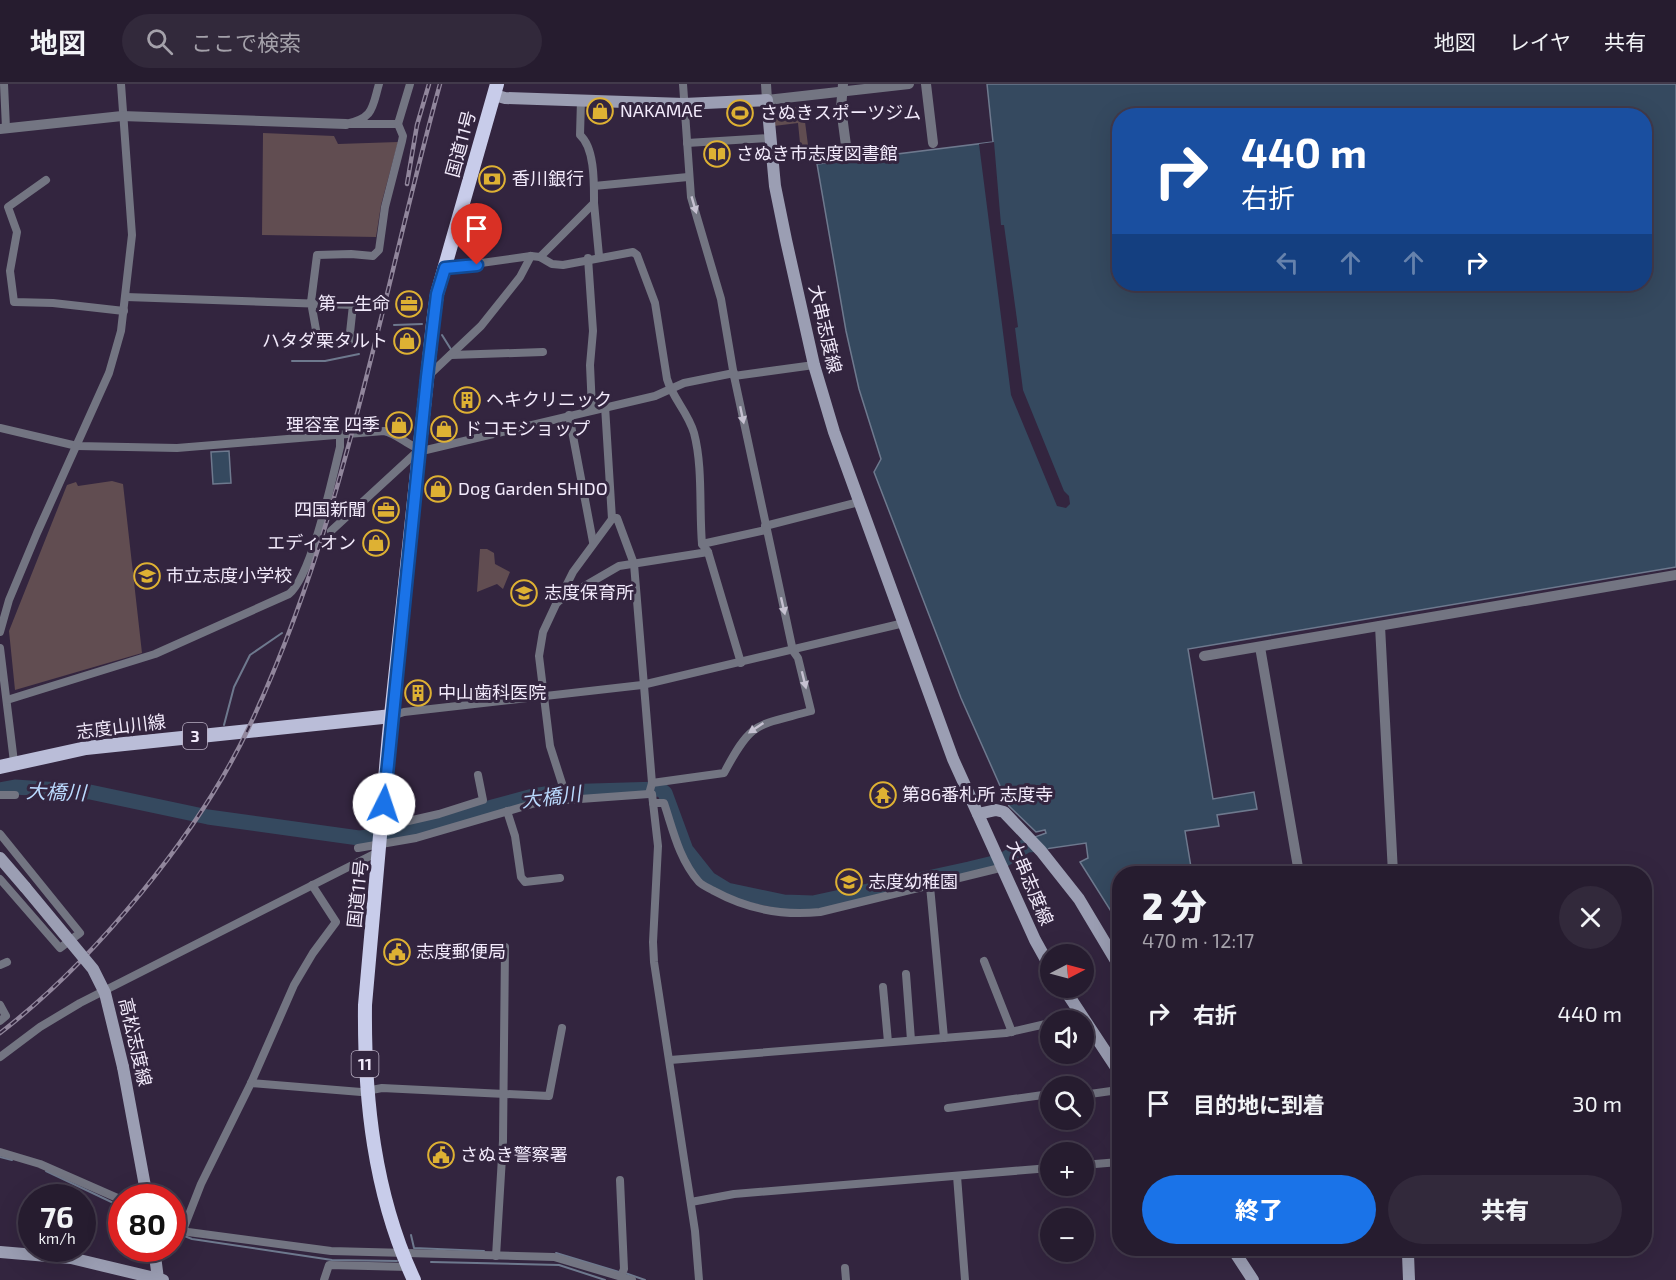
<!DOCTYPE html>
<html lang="ja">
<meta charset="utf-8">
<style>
:root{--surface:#261c2f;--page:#32293b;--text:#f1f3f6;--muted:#a4a1aa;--line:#423a4b;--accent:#1a73e8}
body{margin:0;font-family:"Exo 2","Noto Sans JP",sans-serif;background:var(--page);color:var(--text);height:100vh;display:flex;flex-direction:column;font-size:22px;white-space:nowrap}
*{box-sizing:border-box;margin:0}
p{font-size:20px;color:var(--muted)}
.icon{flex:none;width:33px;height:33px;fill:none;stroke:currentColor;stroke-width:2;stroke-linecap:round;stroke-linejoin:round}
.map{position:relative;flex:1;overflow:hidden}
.sheet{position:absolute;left:1112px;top:782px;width:540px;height:390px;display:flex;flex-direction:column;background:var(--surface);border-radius:24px;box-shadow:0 6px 24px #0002,0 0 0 2px var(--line)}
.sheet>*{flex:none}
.top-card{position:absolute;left:1112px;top:24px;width:540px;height:183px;border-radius:24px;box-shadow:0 6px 24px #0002,0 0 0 2px var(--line);background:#1a4fa0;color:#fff;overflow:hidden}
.needle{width:39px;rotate:84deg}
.fabs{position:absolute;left:1040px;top:860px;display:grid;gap:12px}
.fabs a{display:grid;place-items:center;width:54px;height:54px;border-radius:50%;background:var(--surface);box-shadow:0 6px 24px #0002,0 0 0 2px var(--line);font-size:30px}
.speed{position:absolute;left:18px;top:1100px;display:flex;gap:12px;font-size:30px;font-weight:700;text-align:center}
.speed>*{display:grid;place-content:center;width:78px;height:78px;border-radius:50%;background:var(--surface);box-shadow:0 6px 24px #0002,0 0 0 2px var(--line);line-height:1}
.speed small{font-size:15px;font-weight:400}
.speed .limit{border:9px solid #d22;background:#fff;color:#111}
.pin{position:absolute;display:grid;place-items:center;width:51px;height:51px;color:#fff;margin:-62px -26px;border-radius:50% 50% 50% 0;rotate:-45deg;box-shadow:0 0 6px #0007}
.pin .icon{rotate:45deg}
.me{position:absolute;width:66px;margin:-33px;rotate:4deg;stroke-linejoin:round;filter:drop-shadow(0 0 4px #0008)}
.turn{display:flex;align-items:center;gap:21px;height:126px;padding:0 30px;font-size:27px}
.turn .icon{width:78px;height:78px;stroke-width:2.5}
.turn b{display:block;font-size:42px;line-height:51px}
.lanes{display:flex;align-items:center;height:57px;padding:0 30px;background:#0003;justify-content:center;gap:30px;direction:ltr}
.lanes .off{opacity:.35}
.round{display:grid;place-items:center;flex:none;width:63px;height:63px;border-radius:32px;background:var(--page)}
.head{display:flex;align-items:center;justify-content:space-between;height:102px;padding:0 30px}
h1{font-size:36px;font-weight:800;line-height:45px}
.cta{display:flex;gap:12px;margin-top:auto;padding:12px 30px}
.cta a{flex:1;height:69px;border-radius:36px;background:var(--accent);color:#fff;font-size:24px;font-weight:800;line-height:69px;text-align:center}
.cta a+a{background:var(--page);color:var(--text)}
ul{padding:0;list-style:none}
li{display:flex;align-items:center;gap:18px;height:90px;padding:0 30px}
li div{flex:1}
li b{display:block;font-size:22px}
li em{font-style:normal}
header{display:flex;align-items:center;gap:36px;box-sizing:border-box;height:84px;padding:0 30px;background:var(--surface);border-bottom:2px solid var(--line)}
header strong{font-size:28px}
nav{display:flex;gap:33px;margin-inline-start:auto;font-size:21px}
.search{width:420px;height:54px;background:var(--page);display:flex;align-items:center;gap:15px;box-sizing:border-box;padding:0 21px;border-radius:33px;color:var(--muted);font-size:22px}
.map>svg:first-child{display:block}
.green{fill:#614d51}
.water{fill:#35495f;stroke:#6e798e;stroke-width:1.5;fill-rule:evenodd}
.pier{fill:#33253f}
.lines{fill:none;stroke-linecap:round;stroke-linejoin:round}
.stream{stroke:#6e798e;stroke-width:2}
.river{stroke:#35495f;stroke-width:15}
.minor{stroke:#737582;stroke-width:8}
.tertiary{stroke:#737582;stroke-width:10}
.secondary{stroke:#9b9eb3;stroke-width:12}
.primary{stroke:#babdd8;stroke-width:14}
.trunk{stroke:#c8ccea;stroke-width:14}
.rail-casing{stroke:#91869c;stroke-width:4.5}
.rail{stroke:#33253f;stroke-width:2;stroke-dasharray:7;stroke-linecap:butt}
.secondary-bridge{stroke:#9b9eb3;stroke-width:12}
.oneway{fill:#c6c1d1}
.route-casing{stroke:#114b97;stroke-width:15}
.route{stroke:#1a73e8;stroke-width:10}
.labels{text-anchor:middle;stroke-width:6;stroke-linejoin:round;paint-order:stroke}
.shield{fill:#33253f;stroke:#b9afc3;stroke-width:1.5}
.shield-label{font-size:16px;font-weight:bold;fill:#f2eafb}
.poi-label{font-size:18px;fill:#f2eafb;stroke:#33253f;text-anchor:start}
.street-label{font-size:18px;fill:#f2eafb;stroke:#33253f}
.water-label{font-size:20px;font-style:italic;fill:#bbdbff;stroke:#33253f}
</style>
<header>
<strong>地図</strong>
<div class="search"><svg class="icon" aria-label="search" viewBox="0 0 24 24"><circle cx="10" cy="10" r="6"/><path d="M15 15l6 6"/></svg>ここで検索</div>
<nav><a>地図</a><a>レイヤ</a><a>共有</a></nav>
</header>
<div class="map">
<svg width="1676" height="1196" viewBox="0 0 1676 1196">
<rect width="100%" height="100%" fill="#33253f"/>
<g class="green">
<path d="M 803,22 L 809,69 L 801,69 L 798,39 L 774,42 L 773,37 L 790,24 Z"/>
<path d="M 263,49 L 334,52 L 338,60 L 398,58 L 381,121 L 376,153 L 262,151 Z"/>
<path d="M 112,397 L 123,400 L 142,569 L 15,606 L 9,547 L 67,401 L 76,398 L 78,402 Z"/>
<path d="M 480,465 L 487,465 L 494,469 L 495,480 L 510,488 L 503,505 L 497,500 L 477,508 Z"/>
</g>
<g class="water">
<path d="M 987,0 L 1676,0 L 1676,483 L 1188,565 L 1213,715 L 1254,708 L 1257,725 L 1217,731 L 1219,742 L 1185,747 L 1192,789 L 1119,789 L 1119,840 L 1080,778 L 1088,774 L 1086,759 L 1045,765 L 1035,753 L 1046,749 L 1045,746 L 1036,748 L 1009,722 L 961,614 L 874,388 L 881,375 L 859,305 L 846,247 L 817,80 L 993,58 ZM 1119,32 L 1644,32 L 1644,200 L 1119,200 Z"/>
<path d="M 229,367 L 231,399 L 213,400 L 211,368 Z"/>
</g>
<path class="pier" d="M 994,58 L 1001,141 L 1004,141 L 1018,243 L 1015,244 L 1023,306 L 1064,407 L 1069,412 L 1070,420 L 1066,424 L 1057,422 L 1011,311 L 979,60 Z"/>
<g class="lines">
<g class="stream">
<path d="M 394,241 L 422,240"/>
<path d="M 442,251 L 452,267"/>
<path d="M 292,277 L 325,277 L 359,270"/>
<path d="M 224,641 L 234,603 L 250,571 L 282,549"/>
<path d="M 0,1073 L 12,1076"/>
<path d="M 46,1087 L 122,1123"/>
<path d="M 172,1147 L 192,1155 L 332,1176 L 397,1177"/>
<path d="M 411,1151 L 414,1164 L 484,1167"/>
<path d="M 556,1169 L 619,1188"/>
<path d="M 431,1178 L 559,1181 L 605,1196"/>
<path d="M 625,1189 L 645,1196"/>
</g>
<path class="river" d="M 0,706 L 15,703 L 90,708 L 208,733 L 359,754 L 388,751 L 533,712 L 558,708 L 660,705 L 665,709 L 686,766 L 709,795 L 727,806 L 784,818 L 813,819 L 969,785 L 1002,777 L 1027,761 L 1042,760"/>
<g class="minor">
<path d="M 4,0 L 6,44"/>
<path d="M 379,0 C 372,24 374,34 346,40 L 398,40 L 410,0"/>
<path d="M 687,59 L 770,54"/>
<path d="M 46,96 L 8,123 L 17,148 L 10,187 L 14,218 L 53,219 L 124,227"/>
<path d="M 594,102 L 688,93"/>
<path d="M 594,119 L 599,172"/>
<path d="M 540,173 L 594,119 C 594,100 595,64 580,51 L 581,16"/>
<path d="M 588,174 L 593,247 L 590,281 L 592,325"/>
<path d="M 445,184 L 531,172 L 540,173 L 552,180 L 563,181 L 633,168 L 637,171 L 655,219 L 667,295 C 673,315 688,328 694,349 C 703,383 699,424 702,460 L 708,468 L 619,482 L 557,518 L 543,548 L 539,572 L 550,662 L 567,715"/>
<path d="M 126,213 L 353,221 L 349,258 L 318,257 L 311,218 L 317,171 L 351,170 L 373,172 L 379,166 L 385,123 L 402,57 L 403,52 L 398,40"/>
<path d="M 451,271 L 543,268"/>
<path d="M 734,292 L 814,281"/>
<path d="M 427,293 L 481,242 L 520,193 L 531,172"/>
<path d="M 605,322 L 612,435 L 617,434 L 634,480 L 652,699 L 649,710 L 652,710 L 658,762 L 653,858 L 654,878 L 695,1147 L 699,1196"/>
<path d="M 569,331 L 593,458"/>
<path d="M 0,344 L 77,362 L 177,364 L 384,347 C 399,350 410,365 426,366 L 655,312 L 684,299 L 734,289"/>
<path d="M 765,442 L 859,418"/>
<path d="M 331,447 L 419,366"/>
<path d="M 702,460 L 766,446"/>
<path d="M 708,468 L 741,579"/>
<path d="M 558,518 L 573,488 L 612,435"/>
<path d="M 0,548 L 9,516 L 37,449 L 109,289 L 121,247 L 132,151 L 121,0"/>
<path d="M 0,564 L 14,678"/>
<path d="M 7,616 L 155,570 L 289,510 C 312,491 332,395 340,363 L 340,351"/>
<path d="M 392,632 L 404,628 L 642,601 L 904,539"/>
<path d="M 652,699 L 724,689 C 752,636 756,642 811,627 L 798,574 L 793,567 L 734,292 L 721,215 L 691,113 L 683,0"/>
<path d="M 0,711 L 15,711"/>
<path d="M 653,719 L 664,719 C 673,746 679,775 699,798 C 703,802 709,804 714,807 C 747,825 783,832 820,828 L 1004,783"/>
<path d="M 507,727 L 515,752 L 521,793 L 525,798 L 560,794"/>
<path d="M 382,743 L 439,730 L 483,716 L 478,691"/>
<path d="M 0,750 L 80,849 L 60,864 L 0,795"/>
<path d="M 358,764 L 416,754 L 539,718 L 649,710"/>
<path d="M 930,802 L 944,954"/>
<path d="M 984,877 L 1012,948"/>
<path d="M 0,881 L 7,878"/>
<path d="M 906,890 L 911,956"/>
<path d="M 883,903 L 888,958"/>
<path d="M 0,921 L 6,932 L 0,937"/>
<path d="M 1061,936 L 1080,929"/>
<path d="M 0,973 L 40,943 L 80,919 L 380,767"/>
<path d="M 670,976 L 1006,949 L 1050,939"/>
<path d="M 251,999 L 361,1008 L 382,1004 L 549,1012 L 562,944"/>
<path d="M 1083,1011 L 1111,1007 L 1119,1002"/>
<path d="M 948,1024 L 1050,1010"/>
<path d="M 0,1068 L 40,1080 L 122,1116"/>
<path d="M 1083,1081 L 1119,1078"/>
<path d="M 957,1092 L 965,1196"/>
<path d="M 620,1096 L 624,1185 L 621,1192"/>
<path d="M 691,1118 L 734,1110 L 1050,1084"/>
<path d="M 172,1140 L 188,1148 L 331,1167 L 554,1173 L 632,1196"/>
<path d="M 183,1146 L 201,1100 L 251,999 L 294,901 L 313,869 L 336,838 L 312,801"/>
<path d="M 496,1172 L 503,1057 L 505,863"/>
<path d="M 845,1184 L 846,1196"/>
<path d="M 324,1196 L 329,1181 L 408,1183"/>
</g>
<g class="tertiary">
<path d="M 766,0 L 767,16 L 909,0"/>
<path d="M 843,0 L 841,24 L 847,69"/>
<path d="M 926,0 L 933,59"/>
<path d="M 0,45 L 122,32 L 346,40"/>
<path d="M 1380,542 L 1393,789"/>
<path d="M 1260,563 L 1299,789"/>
<path d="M 1204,572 L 1676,491"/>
</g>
<g class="secondary">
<path d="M 494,11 L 505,14 L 684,20 L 767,16 L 775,102 L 786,156 L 814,281 L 834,348 L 953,675 L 1035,856 L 1050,883"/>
<path d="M 978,730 L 996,726 L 1004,728 L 1041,767 L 1079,815 L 1119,882"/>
<path d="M 0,774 L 25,803"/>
<path d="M 1063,903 L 1119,988"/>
<path d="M 123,983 L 147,1113"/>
<path d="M 154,1164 L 158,1195"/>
<path d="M 1232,1164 L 1253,1196"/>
<path d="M 1400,1164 L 1408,1170 L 1409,1196"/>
<path d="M 0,1168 L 71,1174 L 163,1196"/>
</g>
<path class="primary" d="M 0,683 L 86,664 L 392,632"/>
<path class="trunk" d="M 414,1196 C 374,1110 364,1015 365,921 L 389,650 L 433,239 L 437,210 L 497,0"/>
<g class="rail-casing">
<g id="rail">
<path d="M 407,100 L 417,41 L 429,0"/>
<path d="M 0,949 C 94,877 199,750 249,643 C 344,442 381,214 440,0"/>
</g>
</g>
<use href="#rail" class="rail"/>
<path class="secondary-bridge" d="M 25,803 L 93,885 L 105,909 L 123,983"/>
</g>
<defs><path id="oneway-solid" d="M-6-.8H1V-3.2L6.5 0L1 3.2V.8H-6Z" transform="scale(1.5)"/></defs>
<g class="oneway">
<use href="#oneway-solid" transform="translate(694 121) rotate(74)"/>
<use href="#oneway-solid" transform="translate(742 331) rotate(78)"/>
<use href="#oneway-solid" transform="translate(783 522) rotate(77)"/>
<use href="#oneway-solid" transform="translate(804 596) rotate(76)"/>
<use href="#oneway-solid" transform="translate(756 644) rotate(146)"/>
</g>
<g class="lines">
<g class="route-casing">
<path id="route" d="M 384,720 L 427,293 L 437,210 L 445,184 L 477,181"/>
</g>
<use href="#route" class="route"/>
</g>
<defs>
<g id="shop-ring" transform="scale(1.35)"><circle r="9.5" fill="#33253f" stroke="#deb133" stroke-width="1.5"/><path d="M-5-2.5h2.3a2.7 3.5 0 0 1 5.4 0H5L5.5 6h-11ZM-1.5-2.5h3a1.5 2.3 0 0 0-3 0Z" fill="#deb133"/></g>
<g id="stadium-ring" transform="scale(1.35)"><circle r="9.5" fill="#33253f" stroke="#deb133" stroke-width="1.5"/><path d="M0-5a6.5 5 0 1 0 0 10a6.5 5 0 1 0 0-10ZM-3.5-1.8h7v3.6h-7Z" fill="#deb133"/></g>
<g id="library-ring" transform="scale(1.35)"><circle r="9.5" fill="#33253f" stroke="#deb133" stroke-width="1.5"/><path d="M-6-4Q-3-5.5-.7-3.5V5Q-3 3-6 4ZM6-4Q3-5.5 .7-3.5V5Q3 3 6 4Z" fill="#deb133"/></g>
<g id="bank-ring" transform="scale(1.35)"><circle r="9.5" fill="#33253f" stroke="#deb133" stroke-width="1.5"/><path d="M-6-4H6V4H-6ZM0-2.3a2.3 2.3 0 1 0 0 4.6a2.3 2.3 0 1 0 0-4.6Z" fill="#deb133"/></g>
<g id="office-ring" transform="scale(1.35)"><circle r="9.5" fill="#33253f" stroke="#deb133" stroke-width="1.5"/><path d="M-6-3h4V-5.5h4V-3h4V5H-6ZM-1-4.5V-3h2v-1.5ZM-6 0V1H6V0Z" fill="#deb133"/></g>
<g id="building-ring" transform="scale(1.35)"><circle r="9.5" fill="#33253f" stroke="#deb133" stroke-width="1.5"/><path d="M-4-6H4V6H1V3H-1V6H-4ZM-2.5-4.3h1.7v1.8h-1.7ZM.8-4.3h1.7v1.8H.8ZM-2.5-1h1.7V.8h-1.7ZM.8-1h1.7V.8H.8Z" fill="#deb133"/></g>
<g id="school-ring" transform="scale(1.35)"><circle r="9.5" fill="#33253f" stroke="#deb133" stroke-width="1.5"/><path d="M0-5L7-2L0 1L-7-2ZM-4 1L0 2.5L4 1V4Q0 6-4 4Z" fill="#deb133"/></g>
<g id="temple-ring" transform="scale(1.35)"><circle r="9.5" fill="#33253f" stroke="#deb133" stroke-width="1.5"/><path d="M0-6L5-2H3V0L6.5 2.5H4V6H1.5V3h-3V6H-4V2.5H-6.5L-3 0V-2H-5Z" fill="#deb133"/></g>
<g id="civic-ring" transform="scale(1.35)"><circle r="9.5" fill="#33253f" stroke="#deb133" stroke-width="1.5"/><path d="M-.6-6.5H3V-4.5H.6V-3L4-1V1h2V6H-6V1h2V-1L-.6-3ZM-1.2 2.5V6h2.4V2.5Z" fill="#deb133"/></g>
</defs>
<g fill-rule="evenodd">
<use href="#shop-ring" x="600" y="27"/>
<use href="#stadium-ring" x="740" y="29"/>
<use href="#library-ring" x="717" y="70"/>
<use href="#bank-ring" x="492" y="95"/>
<use href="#office-ring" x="409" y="220"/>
<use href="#shop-ring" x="407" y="257"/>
<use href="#building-ring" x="467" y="316"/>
<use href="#shop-ring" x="399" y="341"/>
<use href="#shop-ring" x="444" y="345"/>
<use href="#shop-ring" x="438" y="405"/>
<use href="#office-ring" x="386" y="426"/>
<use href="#shop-ring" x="376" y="459"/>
<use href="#school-ring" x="147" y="492"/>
<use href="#school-ring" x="524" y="509"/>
<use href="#building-ring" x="418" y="609"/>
<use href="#temple-ring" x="883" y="711"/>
<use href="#school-ring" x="849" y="798"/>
<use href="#civic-ring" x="397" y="868"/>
<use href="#civic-ring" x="441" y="1071"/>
</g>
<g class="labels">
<g class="shield">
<rect x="183" y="639" width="24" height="26" rx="4.5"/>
<rect x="351.5" y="967" width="27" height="26" rx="4.5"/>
</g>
<g class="shield-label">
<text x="195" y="658">3</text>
<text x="365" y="986">11</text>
</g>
<g class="poi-label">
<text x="620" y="33">NAKAMAE</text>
<text x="760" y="35">さぬきスポーツジム</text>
<text x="736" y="76">さぬき市志度図書館</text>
<text x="512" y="101">香川銀行</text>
<text x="390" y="226" text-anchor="end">第一生命</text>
<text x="388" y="263" text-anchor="end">ハタダ栗タルト</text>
<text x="486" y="322">ヘキクリニック</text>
<text x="380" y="347" text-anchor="end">理容室 四季</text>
<text x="464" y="351">ドコモショップ</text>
<text x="458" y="411">Dog Garden SHIDO</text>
<text x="366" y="432" text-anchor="end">四国新聞</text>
<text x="356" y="465" text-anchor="end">エディオン</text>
<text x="166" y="498">市立志度小学校</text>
<text x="544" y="515">志度保育所</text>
<text x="438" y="615">中山歯科医院</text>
<text x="902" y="717">第86番札所 志度寺</text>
<text x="868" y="804">志度幼稚園</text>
<text x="416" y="874">志度郵便局</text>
<text x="460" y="1077">さぬき警察署</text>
</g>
<g class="street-label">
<text transform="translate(461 60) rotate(-75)" y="6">国道11号</text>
<text transform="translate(825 245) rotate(77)" y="6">大串志度線</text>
<text transform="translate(121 643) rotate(-7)" y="6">志度山川線</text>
<text transform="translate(1030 799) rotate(67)" y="6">大串志度線</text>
<text transform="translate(358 810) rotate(-84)" y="6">国道11号</text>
<text transform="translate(135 958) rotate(77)" y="6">高松志度線</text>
</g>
<g class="water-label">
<text transform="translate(56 708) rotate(2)" y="7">大橋川</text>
<text transform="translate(551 713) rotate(-7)" y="7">大橋川</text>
</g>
</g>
</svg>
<div class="fabs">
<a><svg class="needle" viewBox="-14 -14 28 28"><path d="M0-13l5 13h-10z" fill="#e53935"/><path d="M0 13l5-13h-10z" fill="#a4a1aa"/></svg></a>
<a><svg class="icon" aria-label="sound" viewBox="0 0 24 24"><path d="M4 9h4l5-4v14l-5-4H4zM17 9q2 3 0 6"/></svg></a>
<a><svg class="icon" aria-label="search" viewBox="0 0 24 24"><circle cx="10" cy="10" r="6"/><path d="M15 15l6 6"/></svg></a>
<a>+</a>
<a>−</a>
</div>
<div class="speed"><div>76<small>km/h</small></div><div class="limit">80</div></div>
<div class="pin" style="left:477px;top:181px;background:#d93025"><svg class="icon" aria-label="arrive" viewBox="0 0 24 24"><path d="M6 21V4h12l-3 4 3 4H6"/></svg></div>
<svg class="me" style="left:384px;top:720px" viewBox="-20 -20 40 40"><circle r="19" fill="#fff"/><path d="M0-13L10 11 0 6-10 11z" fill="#1a73e8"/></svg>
<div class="top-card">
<div class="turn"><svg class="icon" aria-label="right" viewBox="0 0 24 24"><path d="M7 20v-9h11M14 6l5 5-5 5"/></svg><div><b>440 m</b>右折</div></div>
<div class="lanes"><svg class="icon off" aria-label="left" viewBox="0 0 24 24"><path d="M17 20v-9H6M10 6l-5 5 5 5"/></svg><svg class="icon off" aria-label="ahead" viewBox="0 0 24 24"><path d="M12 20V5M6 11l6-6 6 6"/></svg><svg class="icon off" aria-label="ahead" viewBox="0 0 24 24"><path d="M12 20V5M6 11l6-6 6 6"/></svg><svg class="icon" aria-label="right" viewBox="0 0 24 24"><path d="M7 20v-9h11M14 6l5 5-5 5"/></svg></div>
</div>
<section class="sheet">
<div class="head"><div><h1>2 分</h1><p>470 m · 12:17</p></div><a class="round"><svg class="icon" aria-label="close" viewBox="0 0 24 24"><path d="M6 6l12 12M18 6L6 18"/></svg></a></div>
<ul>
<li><svg class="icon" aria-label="right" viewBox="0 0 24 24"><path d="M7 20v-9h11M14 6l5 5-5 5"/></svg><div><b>右折</b></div><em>440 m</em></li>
<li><svg class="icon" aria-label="arrive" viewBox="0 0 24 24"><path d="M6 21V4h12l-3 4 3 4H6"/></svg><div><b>目的地に到着</b></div><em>30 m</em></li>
</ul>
<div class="cta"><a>終了</a><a>共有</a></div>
</section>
</div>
